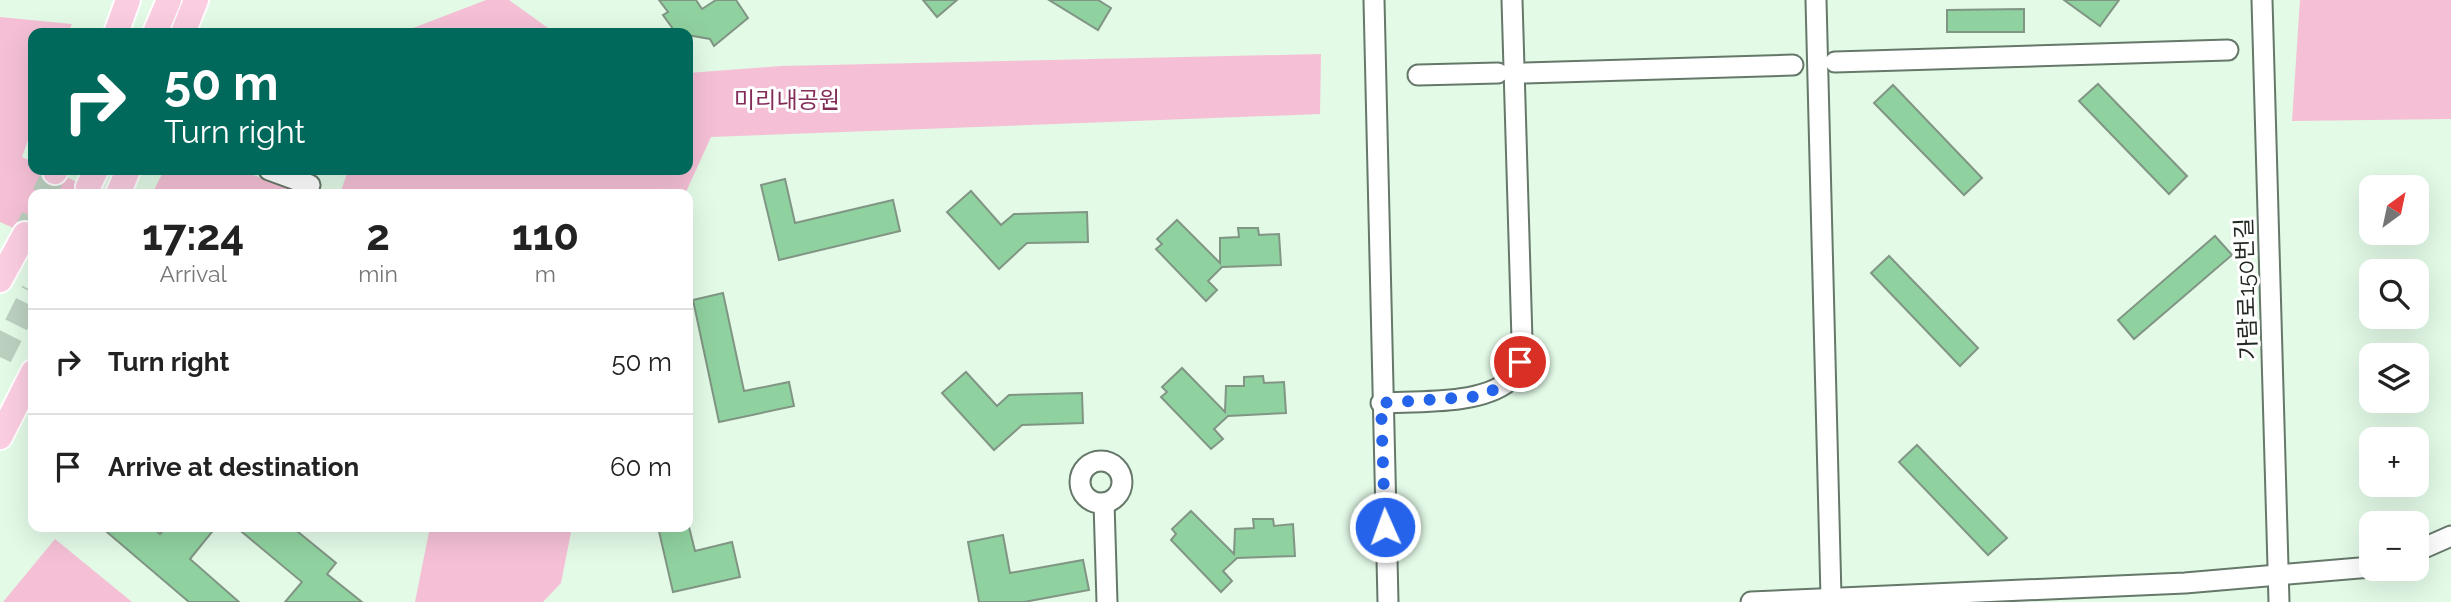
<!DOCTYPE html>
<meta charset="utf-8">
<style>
:root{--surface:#fff;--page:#f2f2f2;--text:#222;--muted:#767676;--line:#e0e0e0}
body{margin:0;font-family:Raleway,"Noto Sans KR",sans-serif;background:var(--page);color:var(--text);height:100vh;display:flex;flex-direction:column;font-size:26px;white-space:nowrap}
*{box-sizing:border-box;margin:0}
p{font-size:23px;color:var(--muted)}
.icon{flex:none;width:38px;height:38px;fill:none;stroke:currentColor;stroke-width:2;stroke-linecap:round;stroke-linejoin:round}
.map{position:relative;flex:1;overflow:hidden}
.drawer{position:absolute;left:28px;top:189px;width:665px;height:343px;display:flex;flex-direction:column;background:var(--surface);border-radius:14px;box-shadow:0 7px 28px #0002}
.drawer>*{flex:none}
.top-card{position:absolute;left:28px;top:28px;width:665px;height:147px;border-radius:14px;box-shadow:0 7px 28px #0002;background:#00695c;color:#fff;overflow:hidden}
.needle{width:46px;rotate:33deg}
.tools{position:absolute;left:2359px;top:175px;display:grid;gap:14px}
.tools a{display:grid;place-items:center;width:70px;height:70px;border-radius:14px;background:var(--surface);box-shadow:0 7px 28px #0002;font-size:35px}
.pin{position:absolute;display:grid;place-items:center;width:60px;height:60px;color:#fff;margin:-30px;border:4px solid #fff;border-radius:50%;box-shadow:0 2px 7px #0007}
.me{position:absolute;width:77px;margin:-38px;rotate:358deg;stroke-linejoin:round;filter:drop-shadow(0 0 5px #0008)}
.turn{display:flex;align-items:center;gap:24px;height:147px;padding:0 21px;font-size:32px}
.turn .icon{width:91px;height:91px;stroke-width:2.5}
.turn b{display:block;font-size:49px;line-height:60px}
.eta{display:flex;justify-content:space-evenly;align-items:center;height:119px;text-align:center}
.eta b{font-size:42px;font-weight:700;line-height:49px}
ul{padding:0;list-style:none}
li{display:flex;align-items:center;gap:21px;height:105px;padding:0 21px;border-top:2px solid var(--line)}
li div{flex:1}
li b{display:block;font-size:26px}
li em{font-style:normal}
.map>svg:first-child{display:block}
.green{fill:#f5c0d6}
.building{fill:#90d29f;stroke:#819585;stroke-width:2}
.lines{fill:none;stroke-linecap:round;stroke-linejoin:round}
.major-tunnel{stroke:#bcd0c0;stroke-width:24;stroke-dasharray:24 12;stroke-linecap:butt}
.minor-casing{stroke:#657869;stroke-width:23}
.major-casing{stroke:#fff;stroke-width:28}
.minor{stroke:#fff;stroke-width:19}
.major{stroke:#fbcde1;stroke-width:24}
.route{stroke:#2563eb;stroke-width:12;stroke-dasharray:0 21.6}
.labels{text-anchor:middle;stroke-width:6;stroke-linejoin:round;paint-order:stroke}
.park-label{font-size:23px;fill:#832c58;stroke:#fff}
.street-label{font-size:23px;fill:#212922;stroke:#fff}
</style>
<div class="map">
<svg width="2451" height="602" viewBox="0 0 2451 602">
<rect width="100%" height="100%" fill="#e3fae7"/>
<g class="green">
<path d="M 486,0 L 509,0 L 555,33 L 400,33 Z"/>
<path d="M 2300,0 L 2451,0 L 2451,119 L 2292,121 Z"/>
<path d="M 0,17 L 72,24 L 68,33 L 33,33 L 33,126 L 22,157 L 33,162 L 33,170 L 51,170 L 103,194 L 33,194 L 33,237 L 0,222 Z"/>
<path d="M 1321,54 L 1320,114 L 711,137 L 685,194 L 340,194 L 348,170 L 688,170 L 688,73 L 781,66 Z"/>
<path d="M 164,170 L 239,170 L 306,194 L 152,194 Z"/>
<path d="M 430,527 L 572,527 L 561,583 L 543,602 L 415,602 Z"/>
<path d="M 55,539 L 132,602 L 3,602 Z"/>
</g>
<g class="building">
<path d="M 659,0 L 696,0 L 702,9 L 716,0 L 736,0 L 748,18 L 714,46 L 710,39 L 676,33 L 663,15 L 668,12 Z"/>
<path d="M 923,0 L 957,0 L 937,17 Z"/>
<path d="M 1049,0 L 1098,0 L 1111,8 L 1098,30 Z"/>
<path d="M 2064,0 L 2119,0 L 2100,26 Z"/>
<path d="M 2024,9 L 2024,32 L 1947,32 L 1947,10 Z"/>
<path d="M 2098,84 L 2187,176 L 2169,194 L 2079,101 Z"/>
<path d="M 1893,85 L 1982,178 L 1964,195 L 1874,103 Z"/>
<path d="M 785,179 L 795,223 L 893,200 L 900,231 L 779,260 L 761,185 Z"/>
<path d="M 971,191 L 1001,225 L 1014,214 L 1087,212 L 1088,242 L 1027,243 L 999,269 L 947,212 Z"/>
<path d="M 1177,220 L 1220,263 L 1220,238 L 1239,237 L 1238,228 L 1258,228 L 1259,235 L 1279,234 L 1281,265 L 1222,267 L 1208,281 L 1217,290 L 1206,301 L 1156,249 L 1162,244 L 1157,239 Z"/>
<path d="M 2215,236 L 2232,255 L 2134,339 L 2118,320 Z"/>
<path d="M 1889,256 L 1978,348 L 1960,366 L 1871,273 Z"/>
<path d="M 723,293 L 744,391 L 789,382 L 794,406 L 719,422 L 693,300 Z"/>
<path d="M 1182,368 L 1225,412 L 1226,386 L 1244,386 L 1244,377 L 1263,376 L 1264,383 L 1284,382 L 1286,413 L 1228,416 L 1214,429 L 1223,439 L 1211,449 L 1161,397 L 1167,392 L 1162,387 Z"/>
<path d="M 966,372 L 997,406 L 1009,395 L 1082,393 L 1083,423 L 1022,425 L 994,450 L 942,393 Z"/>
<path d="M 1917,445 L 2007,538 L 1988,555 L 1899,462 Z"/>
<path d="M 1191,511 L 1234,554 L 1235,529 L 1254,528 L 1253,519 L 1273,519 L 1274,526 L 1293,524 L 1295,556 L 1237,558 L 1223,571 L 1232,581 L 1221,592 L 1171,540 L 1176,534 L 1172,529 Z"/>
<path d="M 101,527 L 152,527 L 160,534 L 166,527 L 216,527 L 190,559 L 239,602 L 189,602 Z"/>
<path d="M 236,527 L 292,527 L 336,563 L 327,574 L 362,602 L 285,602 L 302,582 Z"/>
<path d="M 658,527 L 689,527 L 695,551 L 732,542 L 740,577 L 673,592 Z"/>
<path d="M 1003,535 L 1010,573 L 1083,560 L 1089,590 L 1024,602 L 979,602 L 968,542 Z"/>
</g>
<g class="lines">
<g class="major-tunnel">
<path d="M 44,194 L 55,172"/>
<path d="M 25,234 L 33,217"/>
<path d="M 0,357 L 33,291"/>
</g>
<g class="minor-casing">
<g id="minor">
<path d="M 1374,0 L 1388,602"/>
<path d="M 1816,0 L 1831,597"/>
<path d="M 2262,0 L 2279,602"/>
<path d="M 1835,62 L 2228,50"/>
<path d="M 1525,73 L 1793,65"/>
<path d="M 1418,75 L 1498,73"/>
<path d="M 269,170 L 310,185"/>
<path d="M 1381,403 C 1418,401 1480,405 1509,381 C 1520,371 1520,353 1522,340 L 1512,0"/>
<circle cx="1101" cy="482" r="21"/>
<path d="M 1104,503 L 1107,602"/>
<path d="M 2417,551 L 2451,536"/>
<path d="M 1751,602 L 2185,583 L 2371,567"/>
</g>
</g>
<g class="major-casing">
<g id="major">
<path d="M 116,33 L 128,0"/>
<path d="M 155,33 L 169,0"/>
<path d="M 183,33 L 196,0"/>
<path d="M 55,172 L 56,170"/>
<path d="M 88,187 L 96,170"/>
<path d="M 118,194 L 128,170"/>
<path d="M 0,280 L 25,234"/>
<path d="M 0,437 L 33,372"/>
</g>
</g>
<use href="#minor" class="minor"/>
<use href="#major" class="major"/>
</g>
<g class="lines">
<path class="route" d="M 1385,527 L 1381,403 L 1483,396 L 1510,380 L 1520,362"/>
</g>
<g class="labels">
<g class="park-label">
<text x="787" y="108">미리내공원</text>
</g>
<g class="street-label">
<text transform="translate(2246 289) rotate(-92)" y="8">가람로150번길</text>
</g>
</g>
</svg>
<div class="tools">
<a><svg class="needle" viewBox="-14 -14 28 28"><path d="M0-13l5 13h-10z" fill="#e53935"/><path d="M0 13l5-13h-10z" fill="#767676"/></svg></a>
<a><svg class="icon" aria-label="search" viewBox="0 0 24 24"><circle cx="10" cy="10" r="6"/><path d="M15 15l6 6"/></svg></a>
<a><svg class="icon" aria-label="layers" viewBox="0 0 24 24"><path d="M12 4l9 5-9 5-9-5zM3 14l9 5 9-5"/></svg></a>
<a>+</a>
<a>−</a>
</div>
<div class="pin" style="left:1520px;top:362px;background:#d93025"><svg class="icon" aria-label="arrive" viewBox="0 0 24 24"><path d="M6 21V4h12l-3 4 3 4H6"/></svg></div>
<svg class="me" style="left:1385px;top:527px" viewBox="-20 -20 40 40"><circle r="17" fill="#2563eb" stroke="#fff" stroke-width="3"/><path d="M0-11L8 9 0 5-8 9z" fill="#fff"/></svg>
<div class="top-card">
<div class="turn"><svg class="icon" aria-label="right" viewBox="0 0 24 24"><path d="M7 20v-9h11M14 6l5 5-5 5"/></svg><div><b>50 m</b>Turn right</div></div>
</div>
<section class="drawer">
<div class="eta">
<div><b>17:24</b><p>Arrival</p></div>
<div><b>2</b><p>min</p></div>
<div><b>110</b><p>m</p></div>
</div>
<ul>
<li><svg class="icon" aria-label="right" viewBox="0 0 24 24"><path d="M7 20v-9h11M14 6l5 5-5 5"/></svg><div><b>Turn right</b></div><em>50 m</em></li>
<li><svg class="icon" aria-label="arrive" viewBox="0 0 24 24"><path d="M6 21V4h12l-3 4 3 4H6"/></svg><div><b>Arrive at destination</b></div><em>60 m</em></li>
</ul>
</section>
</div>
